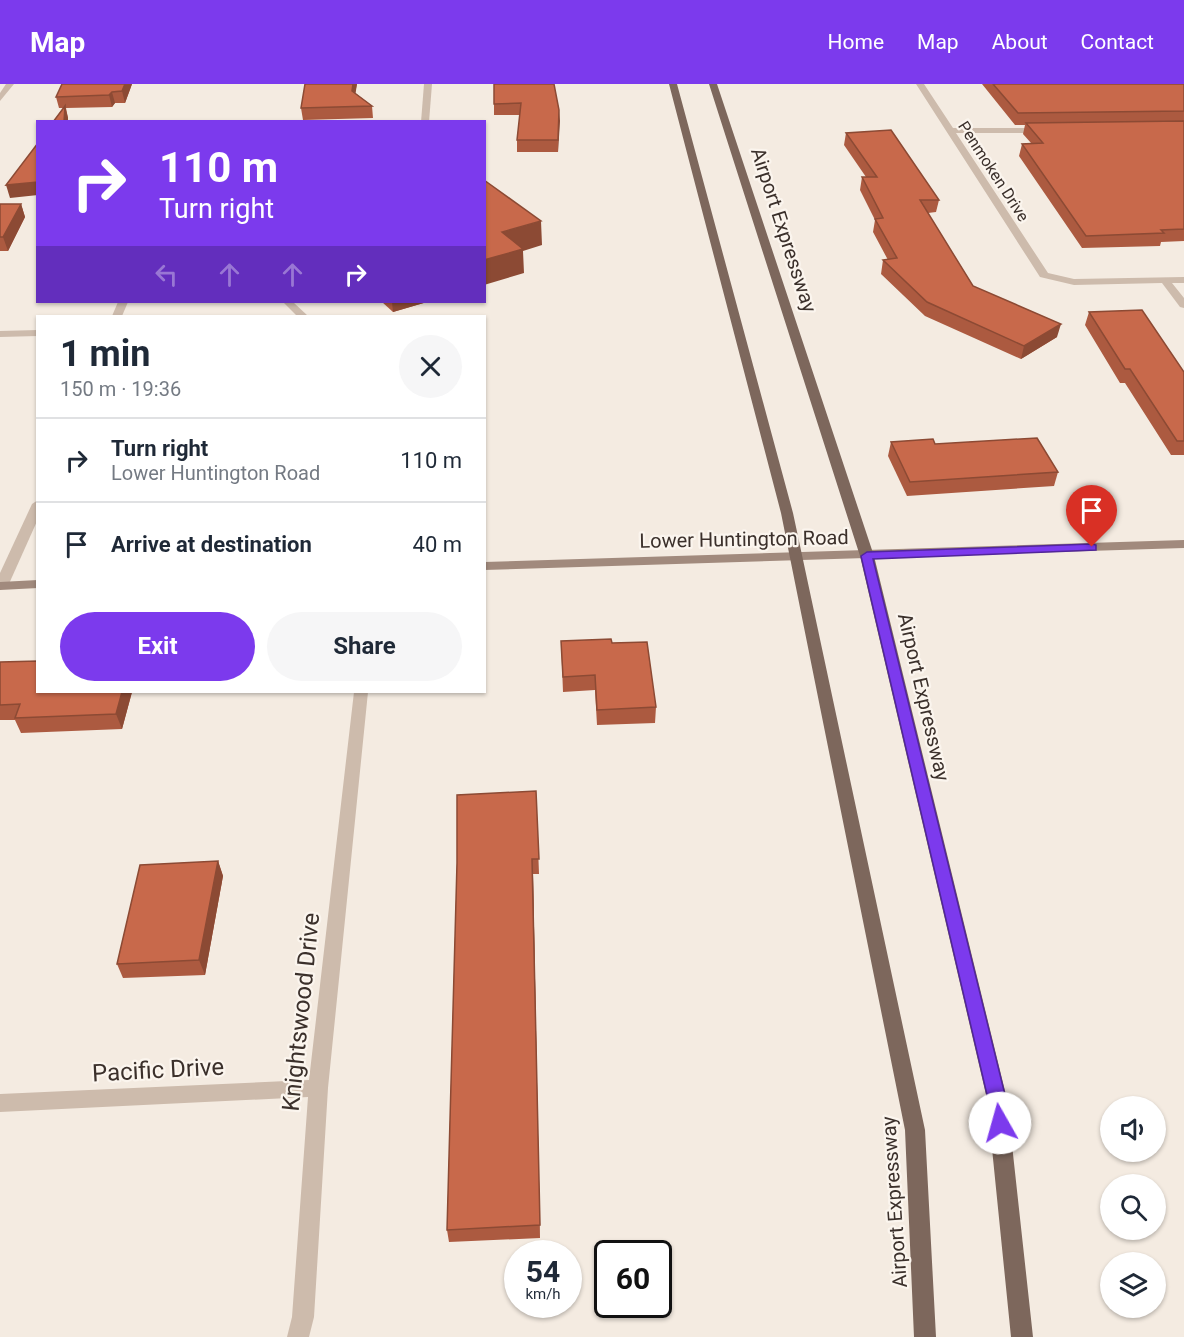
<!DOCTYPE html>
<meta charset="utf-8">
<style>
:root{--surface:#fff;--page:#f6f6f7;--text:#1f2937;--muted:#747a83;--line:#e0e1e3;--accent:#7c3aed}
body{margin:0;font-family:Roboto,sans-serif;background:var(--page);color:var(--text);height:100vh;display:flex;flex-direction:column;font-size:22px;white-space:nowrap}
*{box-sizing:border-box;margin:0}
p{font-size:20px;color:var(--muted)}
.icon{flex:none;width:33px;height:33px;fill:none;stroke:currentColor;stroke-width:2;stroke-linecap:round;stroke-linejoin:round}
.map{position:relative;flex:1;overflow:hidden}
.sheet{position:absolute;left:36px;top:231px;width:450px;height:378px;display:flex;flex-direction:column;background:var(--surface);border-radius:0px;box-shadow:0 2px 4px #0004}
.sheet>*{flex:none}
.guide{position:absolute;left:36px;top:36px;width:450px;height:183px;border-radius:0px;box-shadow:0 2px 4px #0004;background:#7c3aed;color:#fff;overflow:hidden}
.controls{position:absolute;left:1100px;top:1012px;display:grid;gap:12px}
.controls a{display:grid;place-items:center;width:66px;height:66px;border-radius:50%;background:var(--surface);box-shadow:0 2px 4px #0004;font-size:30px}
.speed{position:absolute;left:504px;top:1156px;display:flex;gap:12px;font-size:30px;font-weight:700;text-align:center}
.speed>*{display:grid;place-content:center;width:78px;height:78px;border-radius:50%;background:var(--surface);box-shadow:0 2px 4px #0004;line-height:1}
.speed small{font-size:15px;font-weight:400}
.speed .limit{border:3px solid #111;border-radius:9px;background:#fff;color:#111}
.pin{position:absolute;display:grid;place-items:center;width:51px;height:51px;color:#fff;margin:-62px -26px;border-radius:50% 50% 50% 0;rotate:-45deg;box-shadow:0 0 6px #0007}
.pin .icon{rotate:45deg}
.me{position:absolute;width:66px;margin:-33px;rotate:353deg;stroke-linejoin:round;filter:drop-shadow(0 0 4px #0008)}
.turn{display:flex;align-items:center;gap:21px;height:126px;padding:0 24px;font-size:27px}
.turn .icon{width:78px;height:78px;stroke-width:2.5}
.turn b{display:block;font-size:42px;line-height:51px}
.lanes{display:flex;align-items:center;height:57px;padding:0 24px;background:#0003;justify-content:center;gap:30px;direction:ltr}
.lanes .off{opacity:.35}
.round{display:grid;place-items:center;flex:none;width:63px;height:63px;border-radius:32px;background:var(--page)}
.head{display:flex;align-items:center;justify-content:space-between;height:102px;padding:0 24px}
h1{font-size:36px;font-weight:700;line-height:45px}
.cta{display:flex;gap:12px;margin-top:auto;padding:12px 24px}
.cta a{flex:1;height:69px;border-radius:36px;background:var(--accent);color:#fff;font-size:24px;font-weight:700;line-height:69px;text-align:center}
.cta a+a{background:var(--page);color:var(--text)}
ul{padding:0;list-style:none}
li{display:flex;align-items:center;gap:18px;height:84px;padding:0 24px;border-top:2px solid var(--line)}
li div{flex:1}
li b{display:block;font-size:22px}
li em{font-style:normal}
header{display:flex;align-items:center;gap:36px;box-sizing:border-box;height:84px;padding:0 30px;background:var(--accent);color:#fff}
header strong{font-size:28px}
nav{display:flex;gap:33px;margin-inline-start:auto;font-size:21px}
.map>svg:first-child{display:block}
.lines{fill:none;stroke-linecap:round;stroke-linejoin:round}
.lane{fill:#cdbbac;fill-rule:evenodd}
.street{fill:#cdbbac;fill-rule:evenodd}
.secondary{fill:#a18a7d;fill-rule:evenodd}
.primary{fill:#7d675c;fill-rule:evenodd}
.wall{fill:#ac5a40}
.shaded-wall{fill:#8c4a34}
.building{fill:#c8694b;stroke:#8c4a34;stroke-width:1.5}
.route{fill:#7c3aed;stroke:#51269a;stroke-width:1.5}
.labels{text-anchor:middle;stroke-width:4.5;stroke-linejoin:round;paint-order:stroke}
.far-street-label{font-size:16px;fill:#3b302b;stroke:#fbf5ee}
.street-label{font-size:20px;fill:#3b302b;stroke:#fbf5ee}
.near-street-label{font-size:24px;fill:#3b302b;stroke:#fbf5ee}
</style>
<header>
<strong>Map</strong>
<nav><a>Home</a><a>Map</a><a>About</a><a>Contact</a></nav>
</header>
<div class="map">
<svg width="1184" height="1253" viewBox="0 0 1184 1253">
<rect width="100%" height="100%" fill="#f4ebe1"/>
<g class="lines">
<g class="lane">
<path d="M 118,218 L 128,218 L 122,232 L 112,232 Z"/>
<path d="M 283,218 L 293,218 L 308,232 L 297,232 Z"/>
<path d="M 38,246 L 38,252 L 0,253 L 0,247 Z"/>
<path d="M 38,416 L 38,435 L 8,502 L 0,506 L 0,489 L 32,420 Z"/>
</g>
<g class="street">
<path d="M 6,0 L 14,0 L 0,17 L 0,9 Z"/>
<path d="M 424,0 L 432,0 L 429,38 L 421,38 Z"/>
<path d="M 916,0 L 924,0 L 953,44 L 1046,44 L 1046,48 L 1043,49 L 956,49 L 1048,189 L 1074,195 L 1184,193 L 1184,199 L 1172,199 L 1184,214 L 1184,224 L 1180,223 L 1162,199 L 1074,201 L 1040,193 Z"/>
<path d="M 354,608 L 368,608 L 328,1004 L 314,1233 L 309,1253 L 287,1253 L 292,1233 L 308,1013 L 0,1028 L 0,1010 L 309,996 Z"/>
</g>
<g class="secondary">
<path d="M 1184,456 L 1184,464 L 484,486 L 484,478 Z"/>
<path d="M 38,496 L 38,504 L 0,506 L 0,498 Z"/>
</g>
<g class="primary">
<path d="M 669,0 L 677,0 L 793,429 L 925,1046 L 936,1253 L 914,1253 L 905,1046 L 781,429 Z"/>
<path d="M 709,0 L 717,0 L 874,472 L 1007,1015 L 1033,1253 L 1011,1253 L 987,1015 L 860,472 Z"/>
</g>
</g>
<g class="wall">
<path d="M 132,0 L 125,19 L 115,19 L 112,23 L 66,24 L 68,34 L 68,38 L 53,38 L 63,24 L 59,24 L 56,13 Z"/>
<path d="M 305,0 L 357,0 L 355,9 L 372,22 L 373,34 L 303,36 L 301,24 Z"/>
<path d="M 494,0 L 559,26 L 558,68 L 517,68 L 517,56 L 520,31 L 494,31 Z"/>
<path d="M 982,0 L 1184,0 L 1184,157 L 1161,158 L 1160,162 L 1082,164 L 1019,72 L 1022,60 L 1031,59 L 1023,50 L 1025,41 L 1015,41 Z"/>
<path d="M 846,49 L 939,116 L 936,128 L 928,129 L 973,202 L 1057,253 L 1021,275 L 925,232 L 881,190 L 883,176 L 888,176 L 873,148 L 875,136 L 860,106 L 862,93 L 866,93 L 844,61 Z"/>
<path d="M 0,120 L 21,120 L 25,133 L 8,167 L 0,167 Z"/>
<path d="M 382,218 L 427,218 L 393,228 Z"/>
<path d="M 1089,228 L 1184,288 L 1184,371 L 1171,371 L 1125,299 L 1120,299 L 1085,241 Z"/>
<path d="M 891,358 L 935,360 L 1058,388 L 1054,402 L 907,412 L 888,372 Z"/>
<path d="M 561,557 L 612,559 L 656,623 L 655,639 L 597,641 L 595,606 L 563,608 Z"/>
<path d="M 0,578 L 38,608 L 132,608 L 122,645 L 21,649 L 15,636 L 0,636 Z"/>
<path d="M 536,707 L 539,790 L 533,790 L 540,1154 L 449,1158 L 447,1146 L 457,779 Z"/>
<path d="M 218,777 L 223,792 L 205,891 L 123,894 L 117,880 Z"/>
</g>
<g class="shaded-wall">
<path d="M 125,0 L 132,0 L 125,19 L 122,7 Z"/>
<path d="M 353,0 L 357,0 L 354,19 L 352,7 Z"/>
<path d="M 112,8 L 115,19 L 112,23 L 109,11 Z"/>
<path d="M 65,22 L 68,34 L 68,38 L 64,38 Z"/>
<path d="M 559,26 L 560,37 L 558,68 L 558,56 Z"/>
<path d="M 38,98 L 38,111 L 10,114 L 6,101 Z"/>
<path d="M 21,120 L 25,133 L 8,167 L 3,153 Z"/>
<path d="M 541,137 L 542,161 L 523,167 L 524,189 L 484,201 L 484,176 L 502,148 Z"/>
<path d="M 392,218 L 427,218 L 393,228 Z"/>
<path d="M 1061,240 L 1057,253 L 1021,275 L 1024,262 Z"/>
<path d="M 122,608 L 132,608 L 122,645 L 116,630 Z"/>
<path d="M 532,775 L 533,790 L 540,1154 L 540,1141 Z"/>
<path d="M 218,777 L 223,792 L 205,891 L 199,876 Z"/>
</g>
<g class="building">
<path d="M 62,0 L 125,0 L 122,7 L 112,8 L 109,11 L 56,13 Z"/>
<path d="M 305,0 L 353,0 L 352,7 L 372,22 L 301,24 Z"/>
<path d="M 494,0 L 554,0 L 559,26 L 558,56 L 517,56 L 521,19 L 494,20 Z"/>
<path d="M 993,0 L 1184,0 L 1184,27 L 1018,29 Z"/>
<path d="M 65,22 L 64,38 L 53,38 Z"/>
<path d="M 1184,37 L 1184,145 L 1161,146 L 1164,149 L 1086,152 L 1022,60 L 1043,59 L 1026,39 Z"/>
<path d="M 891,46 L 939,116 L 920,116 L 973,202 L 1061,240 L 1024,262 L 927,218 L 883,176 L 897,174 L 875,135 L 883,134 L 862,93 L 877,93 L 846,49 Z"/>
<path d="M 38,59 L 38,98 L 6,101 Z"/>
<path d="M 484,96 L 541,137 L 502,148 L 523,165 L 484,176 Z"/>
<path d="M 0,120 L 21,120 L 3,153 L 0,153 Z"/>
<path d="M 1142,226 L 1184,288 L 1184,357 L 1177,357 L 1130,285 L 1125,285 L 1089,228 Z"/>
<path d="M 1037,354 L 1058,388 L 910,398 L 891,358 L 933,355 L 935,360 Z"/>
<path d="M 611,555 L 612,559 L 647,558 L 656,623 L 597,626 L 595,591 L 563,593 L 561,557 Z"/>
<path d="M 38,577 L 38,608 L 122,608 L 116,630 L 15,634 L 20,620 L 0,621 L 0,578 Z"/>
<path d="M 536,707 L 539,775 L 532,775 L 540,1141 L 447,1146 L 457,779 L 457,711 Z"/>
<path d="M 218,777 L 199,876 L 117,880 L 140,781 Z"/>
</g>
<path class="route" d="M 1092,460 L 1096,461 L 1096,466 L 873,475 L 1006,1015 L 1009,1039 L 1006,1045 L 1000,1047 L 993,1045 L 988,1015 L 861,472 L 867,468 Z"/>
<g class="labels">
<g class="far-street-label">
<text transform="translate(994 87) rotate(57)" y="6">Penmoken Drive</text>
</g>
<g class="street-label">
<text transform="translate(784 146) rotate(72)" y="7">Airport Expressway</text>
<text transform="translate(744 455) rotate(-1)" y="7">Lower Huntington Road</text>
<text transform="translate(924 613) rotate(77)" y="7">Airport Expressway</text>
<text transform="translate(894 1118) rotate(-94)" y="7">Airport Expressway</text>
</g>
<g class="near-street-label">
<text transform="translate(301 928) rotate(-84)" y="8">Knightswood Drive</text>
<text transform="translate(158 986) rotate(-3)" y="8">Pacific Drive</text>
</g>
</g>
</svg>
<div class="controls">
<a><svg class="icon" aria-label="sound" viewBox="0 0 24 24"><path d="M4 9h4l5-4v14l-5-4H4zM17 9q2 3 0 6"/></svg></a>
<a><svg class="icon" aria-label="search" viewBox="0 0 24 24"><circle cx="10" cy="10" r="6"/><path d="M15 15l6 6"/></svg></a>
<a><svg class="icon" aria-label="layers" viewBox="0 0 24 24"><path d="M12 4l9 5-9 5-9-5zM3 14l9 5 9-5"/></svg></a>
</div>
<div class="speed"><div>54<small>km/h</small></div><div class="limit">60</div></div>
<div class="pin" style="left:1092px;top:463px;background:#d93025"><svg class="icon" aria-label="arrive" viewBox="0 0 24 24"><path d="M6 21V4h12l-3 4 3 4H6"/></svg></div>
<svg class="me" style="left:1000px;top:1039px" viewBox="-20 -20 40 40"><circle r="19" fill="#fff"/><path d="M0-13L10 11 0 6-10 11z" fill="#7c3aed"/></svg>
<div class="guide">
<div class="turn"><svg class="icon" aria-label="right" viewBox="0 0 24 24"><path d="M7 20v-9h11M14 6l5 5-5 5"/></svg><div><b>110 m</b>Turn right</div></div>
<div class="lanes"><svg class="icon off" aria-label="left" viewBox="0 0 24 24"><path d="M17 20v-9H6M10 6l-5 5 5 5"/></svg><svg class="icon off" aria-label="ahead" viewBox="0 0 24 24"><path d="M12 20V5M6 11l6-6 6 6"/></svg><svg class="icon off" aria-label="ahead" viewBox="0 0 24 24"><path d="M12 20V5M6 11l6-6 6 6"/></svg><svg class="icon" aria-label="right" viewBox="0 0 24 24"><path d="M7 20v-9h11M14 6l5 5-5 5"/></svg></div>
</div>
<section class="sheet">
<div class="head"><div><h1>1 min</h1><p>150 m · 19:36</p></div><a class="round"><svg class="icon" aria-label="close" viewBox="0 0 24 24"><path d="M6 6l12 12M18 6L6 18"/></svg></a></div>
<ul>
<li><svg class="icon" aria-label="right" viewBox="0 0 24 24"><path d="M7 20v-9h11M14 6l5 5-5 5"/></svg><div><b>Turn right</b><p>Lower Huntington Road</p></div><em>110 m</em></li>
<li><svg class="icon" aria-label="arrive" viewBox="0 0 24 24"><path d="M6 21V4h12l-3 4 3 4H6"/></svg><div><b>Arrive at destination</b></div><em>40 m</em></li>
</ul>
<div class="cta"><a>Exit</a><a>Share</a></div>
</section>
</div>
